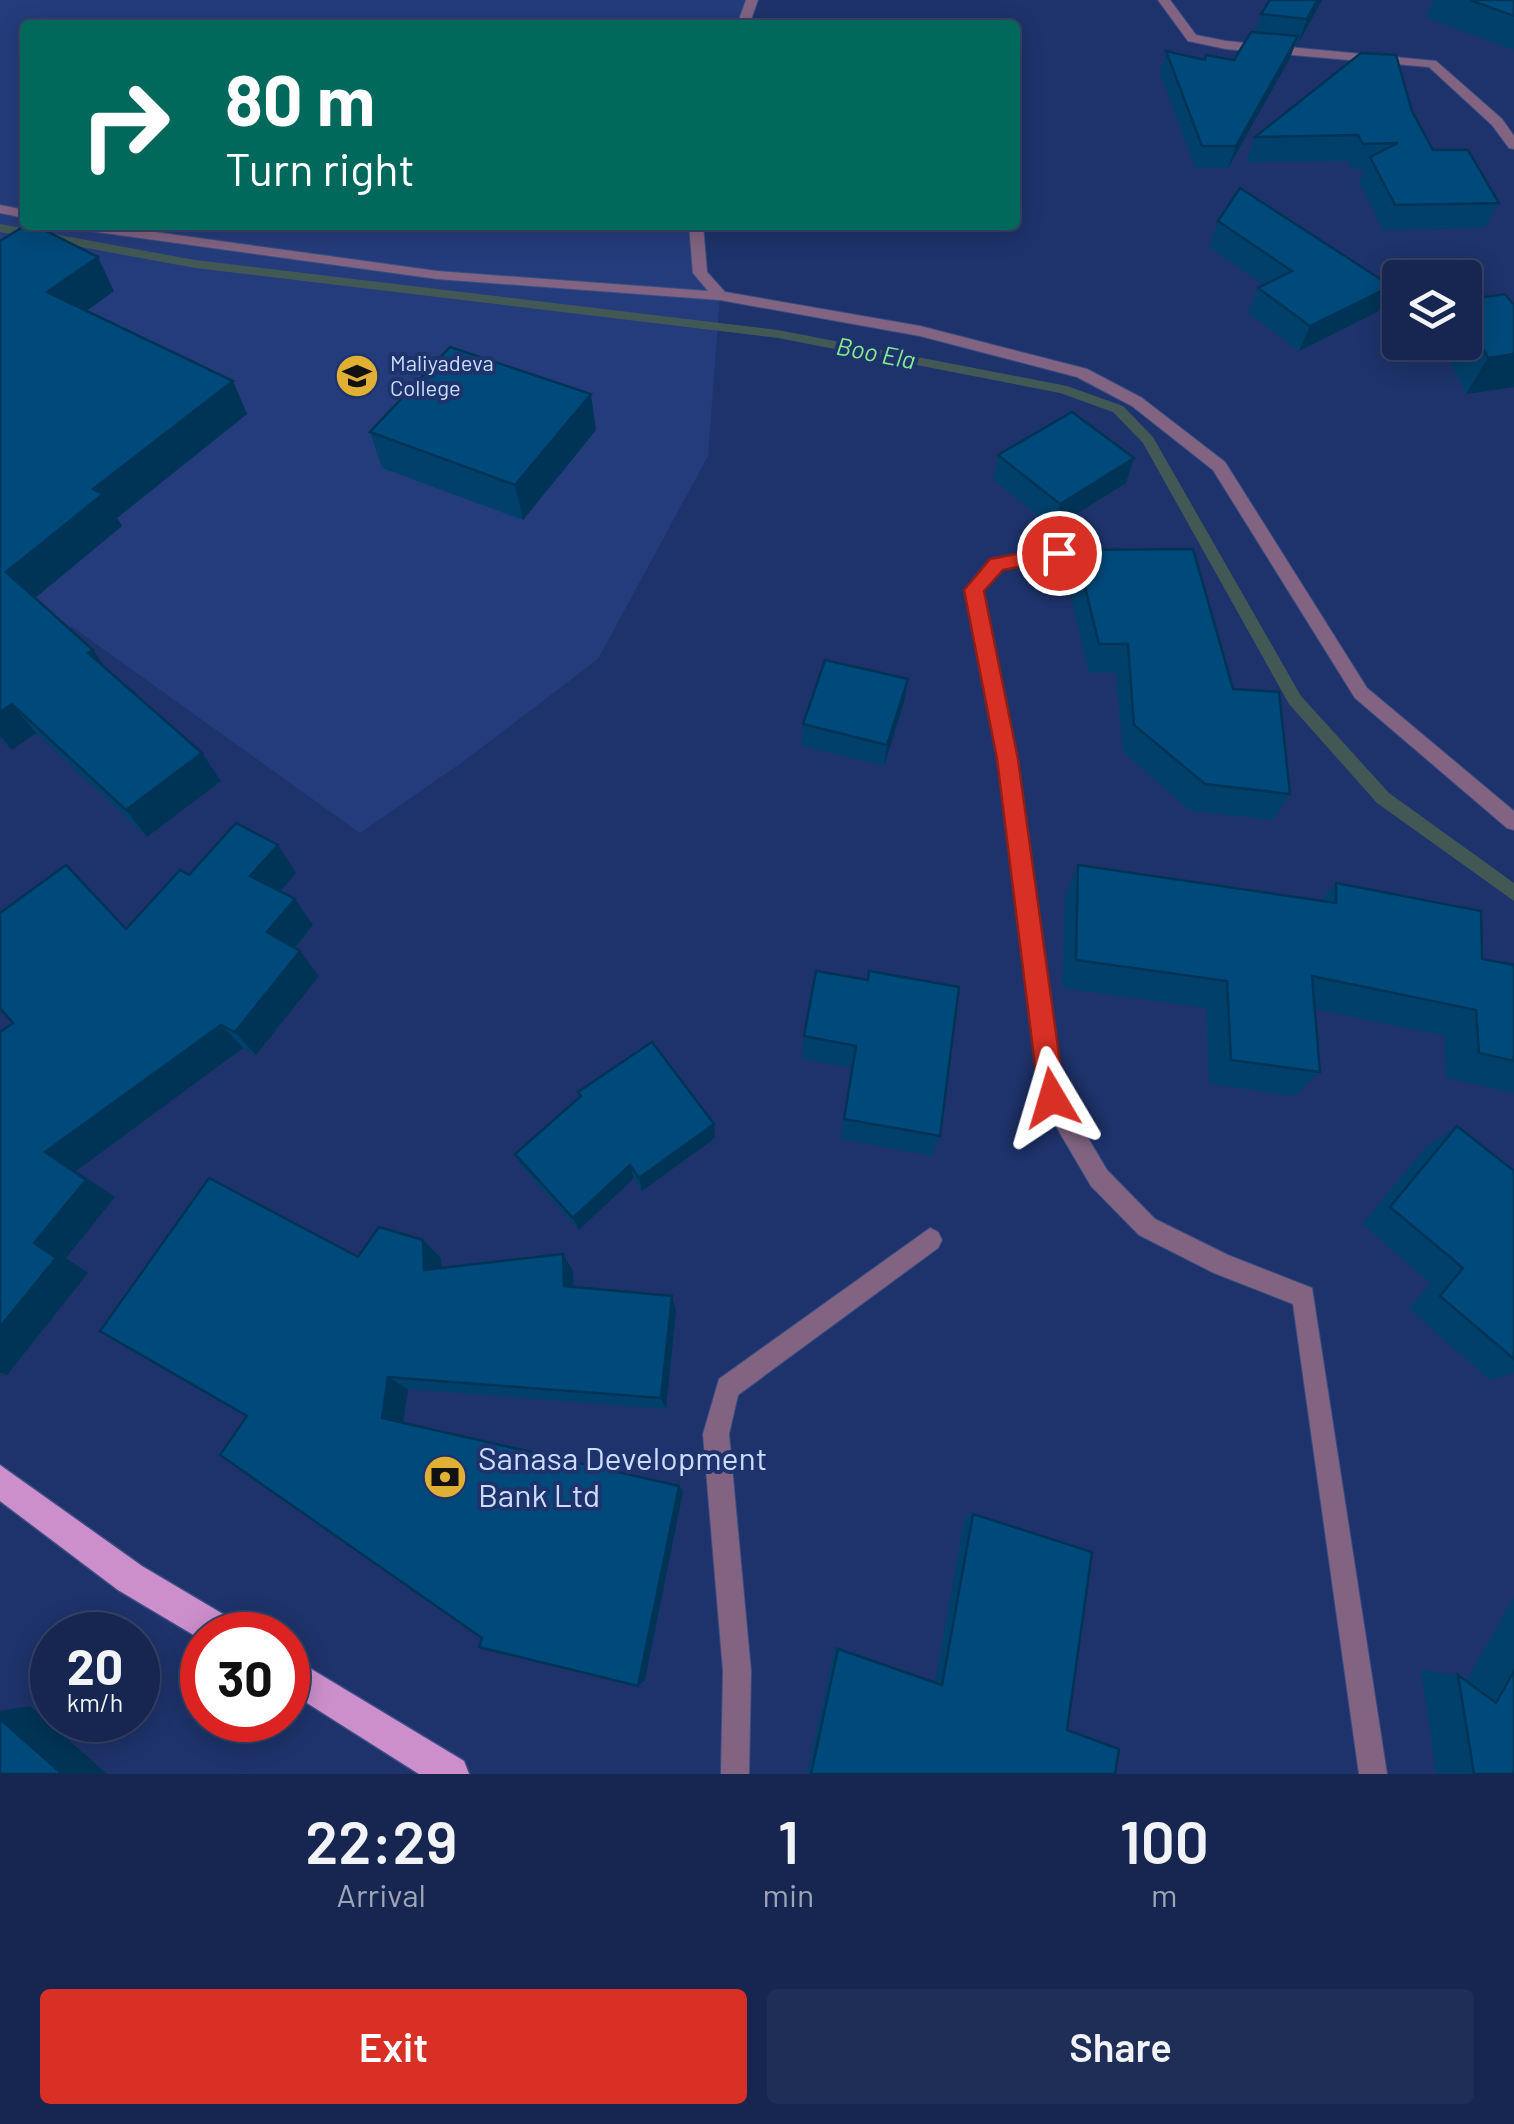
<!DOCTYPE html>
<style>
:root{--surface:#162650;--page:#1f2e57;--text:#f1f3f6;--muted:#9ea5b7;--line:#354367;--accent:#d93025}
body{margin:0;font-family:Barlow,sans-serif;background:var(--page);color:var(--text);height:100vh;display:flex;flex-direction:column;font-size:38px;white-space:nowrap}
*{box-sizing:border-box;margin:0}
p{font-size:32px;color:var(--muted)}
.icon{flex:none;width:55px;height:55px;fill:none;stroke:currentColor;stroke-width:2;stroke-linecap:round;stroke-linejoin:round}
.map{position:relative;height:1774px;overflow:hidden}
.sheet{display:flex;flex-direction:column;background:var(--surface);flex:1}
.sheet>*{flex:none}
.banner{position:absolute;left:20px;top:20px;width:1000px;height:210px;border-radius:10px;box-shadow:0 5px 25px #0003,0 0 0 2px var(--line);background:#00695c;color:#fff;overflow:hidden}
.tools{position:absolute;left:1382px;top:260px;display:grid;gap:20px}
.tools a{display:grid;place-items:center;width:100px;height:100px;border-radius:10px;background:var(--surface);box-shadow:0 5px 25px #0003,0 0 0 2px var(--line);font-size:50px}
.speed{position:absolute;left:30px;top:1612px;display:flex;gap:20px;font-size:50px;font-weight:700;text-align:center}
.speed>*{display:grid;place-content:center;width:130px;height:130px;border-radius:50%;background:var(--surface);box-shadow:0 5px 25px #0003,0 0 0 2px var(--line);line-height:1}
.speed small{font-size:25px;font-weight:400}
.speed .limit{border:15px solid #d22;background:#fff;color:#111}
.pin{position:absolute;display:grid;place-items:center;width:85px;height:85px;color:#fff;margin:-42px;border:5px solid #fff;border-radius:50%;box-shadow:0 2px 10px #0007}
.me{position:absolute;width:110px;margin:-55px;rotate:353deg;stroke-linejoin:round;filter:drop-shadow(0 0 8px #0008)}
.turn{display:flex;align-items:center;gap:35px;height:210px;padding:0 40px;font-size:45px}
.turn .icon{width:130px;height:130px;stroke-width:2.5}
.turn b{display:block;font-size:70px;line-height:85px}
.eta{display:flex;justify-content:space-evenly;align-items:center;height:170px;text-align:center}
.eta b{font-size:60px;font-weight:600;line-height:70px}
.button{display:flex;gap:20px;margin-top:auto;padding:20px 40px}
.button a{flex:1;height:115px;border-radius:10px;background:var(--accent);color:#fff;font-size:40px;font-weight:600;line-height:115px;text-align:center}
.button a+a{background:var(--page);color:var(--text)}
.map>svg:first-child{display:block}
.built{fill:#253c7c}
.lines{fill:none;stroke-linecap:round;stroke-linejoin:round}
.stream{fill:#425854;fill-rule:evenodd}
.street-casing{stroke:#3a4e83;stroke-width:2}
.primary-casing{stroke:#3a4e83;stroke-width:3}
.street{fill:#826482;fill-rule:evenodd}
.primary{fill:#cc8fcc;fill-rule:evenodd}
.wall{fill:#00406a}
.shaded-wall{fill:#003456}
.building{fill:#004a7b;stroke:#003456;stroke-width:2.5}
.route{fill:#d93025;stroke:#8d1f18;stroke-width:2.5}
.labels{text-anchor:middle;stroke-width:8;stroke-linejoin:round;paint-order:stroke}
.far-poi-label{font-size:22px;fill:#ccdcff;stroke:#1e336b;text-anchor:start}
.far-water-label{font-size:25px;font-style:italic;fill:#84eb8e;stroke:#1e336b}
.near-poi-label{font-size:32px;fill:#ccdcff;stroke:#1e336b;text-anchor:start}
</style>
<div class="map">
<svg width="1514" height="1774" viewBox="0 0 1514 1774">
<rect width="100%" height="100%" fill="#1e336b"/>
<path class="built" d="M 0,0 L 752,0 L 743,25 L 25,25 L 25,225 L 696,225 L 700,273 L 720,296 L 708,456 L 598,659 L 464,761 L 360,833 L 71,626 L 0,674 Z"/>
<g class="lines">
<path class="stream" d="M 0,224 L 195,260 L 778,330 L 1067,386 L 1123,406 L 1153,437 L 1301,696 L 1389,793 L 1514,883 L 1514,901 L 1377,803 L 1289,704 L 1143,443 L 1113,412 L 1060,393 L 778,338 L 195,268 L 0,232 Z"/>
<g class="street-casing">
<g id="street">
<path d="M 746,0 L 758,0 L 749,25 L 737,25 Z"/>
<path d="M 1158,0 L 1170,0 L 1196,35 L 1226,41 L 1436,61 L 1502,119 L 1514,136 L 1514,149 L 1509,148 L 1492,125 L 1429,67 L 1226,49 L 1188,41 Z"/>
<path d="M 0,205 L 25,210 L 25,218 L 0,213 Z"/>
<path d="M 68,225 L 105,225 L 437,271 L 708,291 L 693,273 L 689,225 L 703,225 L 707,272 L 725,292 L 920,326 L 1087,369 L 1142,398 L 1225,462 L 1367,688 L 1514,811 L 1514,830 L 1507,828 L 1355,698 L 1213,470 L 1132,406 L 1077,377 L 920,336 L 720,300 L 437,279 L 75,229 Z"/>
<path d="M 1059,547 L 1067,553 L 1065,557 L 1002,569 L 983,591 L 1016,759 L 1063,1096 L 1107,1170 L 1155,1219 L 1228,1255 L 1312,1288 L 1387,1774 L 1359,1774 L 1293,1304 L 1214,1273 L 1139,1235 L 1091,1186 L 1044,1106 L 998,759 L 965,590 L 991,560 Z"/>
<path d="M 930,1228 L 938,1232 L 942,1240 L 938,1248 L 738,1395 L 729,1434 L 751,1671 L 749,1774 L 721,1774 L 723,1671 L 703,1434 L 719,1379 Z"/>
</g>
</g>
<g class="primary-casing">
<g id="primary">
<path d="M 0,1465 L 142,1566 L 238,1623 L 243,1635 L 202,1635 L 202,1640 L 118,1590 L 0,1501 Z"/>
<path d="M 288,1655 L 464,1761 L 469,1774 L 419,1774 L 288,1691 Z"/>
</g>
</g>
<use href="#street" class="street"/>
<use href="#primary" class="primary"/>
</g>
<g class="wall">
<path d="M 1270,0 L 1322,0 L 1298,44 L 1295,44 L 1290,58 L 1228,168 L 1195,168 L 1160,74 L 1166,51 L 1205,60 L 1234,60 L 1255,32 L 1261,14 Z"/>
<path d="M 1433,0 L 1514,0 L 1514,50 L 1426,18 Z"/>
<path d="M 1412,111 L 1433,150 L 1499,203 L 1485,228 L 1383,230 L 1359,182 L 1365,169 L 1352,169 L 1348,161 L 1246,162 L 1255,137 Z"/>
<path d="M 1218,221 L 1379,311 L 1299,351 L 1248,313 L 1258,288 L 1264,285 L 1209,247 Z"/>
<path d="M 0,241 L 114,291 L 87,311 L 233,381 L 247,414 L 117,518 L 122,526 L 35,598 L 93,650 L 105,667 L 221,781 L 147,837 L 36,733 L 12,750 L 0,738 Z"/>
<path d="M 1465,300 L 1514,387 L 1466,394 L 1440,342 L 1465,342 Z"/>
<path d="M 596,430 L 523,520 L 382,468 L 370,432 Z"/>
<path d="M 998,455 L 1126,483 L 1054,528 L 993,480 Z"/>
<path d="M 1076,550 L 1233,689 L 1290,794 L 1273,820 L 1190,811 L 1123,752 L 1116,673 L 1089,673 L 1067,580 Z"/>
<path d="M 908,679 L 904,702 L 884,766 L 802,746 L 803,724 Z"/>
<path d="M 278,845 L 296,873 L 280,891 L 295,899 L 313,925 L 295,948 L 319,976 L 256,1055 L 243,1048 L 76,1171 L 115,1197 L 66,1258 L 88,1273 L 7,1375 L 0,1373 L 0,1032 L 126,929 L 189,875 Z"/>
<path d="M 1078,865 L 1321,900 L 1336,883 L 1482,959 L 1514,965 L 1514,1093 L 1446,1078 L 1444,1036 L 1315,1009 L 1320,1072 L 1294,1096 L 1209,1084 L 1206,1008 L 1062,988 L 1065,895 Z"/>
<path d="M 816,971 L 940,1136 L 932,1156 L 840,1139 L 852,1068 L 802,1059 L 804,1036 Z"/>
<path d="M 578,1092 L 715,1138 L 642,1191 L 634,1178 L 579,1230 L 522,1167 L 515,1154 L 580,1097 Z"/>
<path d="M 1457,1126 L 1514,1171 L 1514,1373 L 1490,1380 L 1409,1309 L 1430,1283 L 1362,1224 L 1427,1146 Z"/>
<path d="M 423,1240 L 441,1258 L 441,1268 L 563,1254 L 573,1271 L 574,1287 L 676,1311 L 666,1409 L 408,1389 L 403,1423 L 679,1486 L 683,1492 L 645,1680 L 482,1638 L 247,1416 L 358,1257 Z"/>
<path d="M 973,1514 L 1068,1729 L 1119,1749 L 1115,1774 L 807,1774 L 835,1647 L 935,1682 L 965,1516 Z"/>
<path d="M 1514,1597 L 1514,1774 L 1436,1774 L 1421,1670 L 1458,1675 L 1466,1681 Z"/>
</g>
<g class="shaded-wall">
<path d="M 1317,0 L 1322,0 L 1298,44 L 1307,19 Z"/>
<path d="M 1298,36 L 1290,58 L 1228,168 L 1236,146 Z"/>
<path d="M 98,257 L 114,291 L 66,325 L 47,292 Z"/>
<path d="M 1391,286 L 1379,311 L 1299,351 L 1310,326 Z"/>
<path d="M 1514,354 L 1514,387 L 1466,394 L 1488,358 Z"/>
<path d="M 233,381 L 247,414 L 117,518 L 122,526 L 29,603 L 6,572 L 93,489 Z"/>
<path d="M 591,394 L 596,430 L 523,520 L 515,485 Z"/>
<path d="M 1134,458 L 1126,483 L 1054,528 L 1060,504 Z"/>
<path d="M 93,650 L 114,680 L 88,653 Z"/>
<path d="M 908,679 L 904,702 L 884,766 L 887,745 Z"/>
<path d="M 12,704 L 36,733 L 12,750 L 0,736 L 0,712 Z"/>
<path d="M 202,753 L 221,781 L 147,837 L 126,810 Z"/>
<path d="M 278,845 L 296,873 L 270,903 L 250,876 Z"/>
<path d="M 295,899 L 313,925 L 286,958 L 267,932 Z"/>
<path d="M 300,951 L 319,976 L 256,1055 L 235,1032 Z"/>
<path d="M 221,1025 L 243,1048 L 76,1171 L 115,1197 L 66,1258 L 88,1273 L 7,1375 L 0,1373 L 0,1327 L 34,1243 L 45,1152 Z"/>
<path d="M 714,1124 L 715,1138 L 642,1191 L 639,1178 Z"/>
<path d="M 630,1165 L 634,1178 L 579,1230 L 573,1218 Z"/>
<path d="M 423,1240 L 441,1258 L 442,1287 L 424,1270 Z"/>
<path d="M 563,1254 L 573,1271 L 574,1302 L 564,1286 Z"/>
<path d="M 672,1296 L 676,1311 L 666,1409 L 661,1398 Z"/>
<path d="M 388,1377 L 408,1389 L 402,1428 L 382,1418 Z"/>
<path d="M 679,1486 L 683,1492 L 645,1680 L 638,1686 Z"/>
<path d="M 835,1647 L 935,1682 L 942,1685 L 838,1649 Z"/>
<path d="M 30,1706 L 107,1774 L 62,1774 L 0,1719 L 0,1711 Z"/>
</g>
<g class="building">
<path d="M 1270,0 L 1317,0 L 1307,19 L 1261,14 Z"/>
<path d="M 1470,0 L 1514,0 L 1514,16 Z"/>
<path d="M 1251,32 L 1298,36 L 1236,146 L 1202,146 L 1166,51 L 1205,60 L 1206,55 L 1234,60 Z"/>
<path d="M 1361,53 L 1396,55 L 1412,111 L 1433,150 L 1468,150 L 1499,203 L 1395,205 L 1370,157 L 1398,143 L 1363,144 L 1358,135 L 1255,137 Z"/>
<path d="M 1240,188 L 1391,286 L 1310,326 L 1258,288 L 1292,271 L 1218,221 Z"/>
<path d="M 26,225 L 34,225 L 98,257 L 47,292 L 233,381 L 93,489 L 103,494 L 6,572 L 93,650 L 88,653 L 202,753 L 126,810 L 12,704 L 0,712 L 0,241 Z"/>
<path d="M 1505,294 L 1514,305 L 1514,354 L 1488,358 L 1465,315 L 1465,300 Z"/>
<path d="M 450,347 L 591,394 L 515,485 L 370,432 Z"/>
<path d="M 1072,412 L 1134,458 L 1060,504 L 998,455 Z"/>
<path d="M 1193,549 L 1233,689 L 1279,692 L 1290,794 L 1205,784 L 1134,725 L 1128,644 L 1099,644 L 1076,550 Z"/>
<path d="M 825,660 L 908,679 L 887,745 L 803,724 Z"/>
<path d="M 236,823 L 278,845 L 250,876 L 295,899 L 267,932 L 300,951 L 235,1032 L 221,1025 L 45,1152 L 86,1180 L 34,1243 L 56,1258 L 0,1327 L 0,1032 L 13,1023 L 0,1008 L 0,913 L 66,865 L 126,929 L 180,870 L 189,875 Z"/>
<path d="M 1078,865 L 1336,903 L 1336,883 L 1481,911 L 1482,959 L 1514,965 L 1514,1061 L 1479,1053 L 1476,1010 L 1312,976 L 1320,1072 L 1231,1060 L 1227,981 L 1076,960 Z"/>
<path d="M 816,971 L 868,980 L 869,971 L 959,987 L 940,1136 L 844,1119 L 856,1046 L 804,1036 Z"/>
<path d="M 652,1042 L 714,1124 L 639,1178 L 630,1165 L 573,1218 L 515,1154 L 581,1096 L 578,1092 Z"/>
<path d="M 1457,1126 L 1514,1171 L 1514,1359 L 1440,1296 L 1463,1268 L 1390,1207 Z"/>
<path d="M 209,1178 L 358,1257 L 379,1227 L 423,1240 L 424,1270 L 563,1254 L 564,1286 L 672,1296 L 661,1398 L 388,1377 L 382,1418 L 679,1486 L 638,1686 L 479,1647 L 482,1638 L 220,1455 L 247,1416 L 100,1331 Z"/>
<path d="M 973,1514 L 1092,1552 L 1067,1730 L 1119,1749 L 1115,1774 L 811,1774 L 838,1649 L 942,1685 Z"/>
<path d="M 1514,1671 L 1514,1774 L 1474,1774 L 1458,1675 L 1496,1703 Z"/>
<path d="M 0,1719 L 62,1774 L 0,1774 Z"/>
</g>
<path class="route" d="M 1059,546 L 1066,548 L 1066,558 L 1003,570 L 984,591 L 1018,759 L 1065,1098 L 1061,1107 L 1052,1110 L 1043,1107 L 1039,1098 L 997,759 L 964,590 L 990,559 Z"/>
<defs>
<g id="school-disc" transform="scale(2.25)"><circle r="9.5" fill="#e0b034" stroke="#1e336b"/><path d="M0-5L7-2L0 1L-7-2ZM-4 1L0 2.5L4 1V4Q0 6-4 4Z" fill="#111"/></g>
<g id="bank-disc" transform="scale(2.25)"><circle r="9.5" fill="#e0b034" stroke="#1e336b"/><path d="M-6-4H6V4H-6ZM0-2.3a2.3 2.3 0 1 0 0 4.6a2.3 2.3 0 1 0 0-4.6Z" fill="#111"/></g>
</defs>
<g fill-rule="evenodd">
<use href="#school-disc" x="357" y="376"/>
<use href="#bank-disc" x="445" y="1477"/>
</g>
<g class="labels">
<g class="far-poi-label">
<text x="390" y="371">Maliyadeva<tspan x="390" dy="25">College</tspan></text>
</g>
<g class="far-water-label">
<text transform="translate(876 353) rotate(11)" y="9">Boo Ela</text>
</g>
<g class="near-poi-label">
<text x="478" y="1470">Sanasa Development<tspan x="478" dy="37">Bank Ltd</tspan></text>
</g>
</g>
</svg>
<div class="tools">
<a><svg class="icon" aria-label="layers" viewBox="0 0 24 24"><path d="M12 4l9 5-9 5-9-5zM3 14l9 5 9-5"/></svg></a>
</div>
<div class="speed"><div>20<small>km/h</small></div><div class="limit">30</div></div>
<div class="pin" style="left:1059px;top:553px;background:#d93025"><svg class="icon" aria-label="arrive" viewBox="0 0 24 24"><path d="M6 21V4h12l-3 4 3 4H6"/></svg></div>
<svg class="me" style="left:1052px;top:1098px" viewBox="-20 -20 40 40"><path d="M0-17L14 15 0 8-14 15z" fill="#d93025" stroke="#fff" stroke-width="4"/></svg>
<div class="banner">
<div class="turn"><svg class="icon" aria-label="right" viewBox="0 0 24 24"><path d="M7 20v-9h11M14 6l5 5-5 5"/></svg><div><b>80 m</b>Turn right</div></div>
</div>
</div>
<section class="sheet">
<div class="eta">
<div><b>22:29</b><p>Arrival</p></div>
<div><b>1</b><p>min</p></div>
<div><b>100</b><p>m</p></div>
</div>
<div class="button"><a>Exit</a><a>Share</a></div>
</section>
